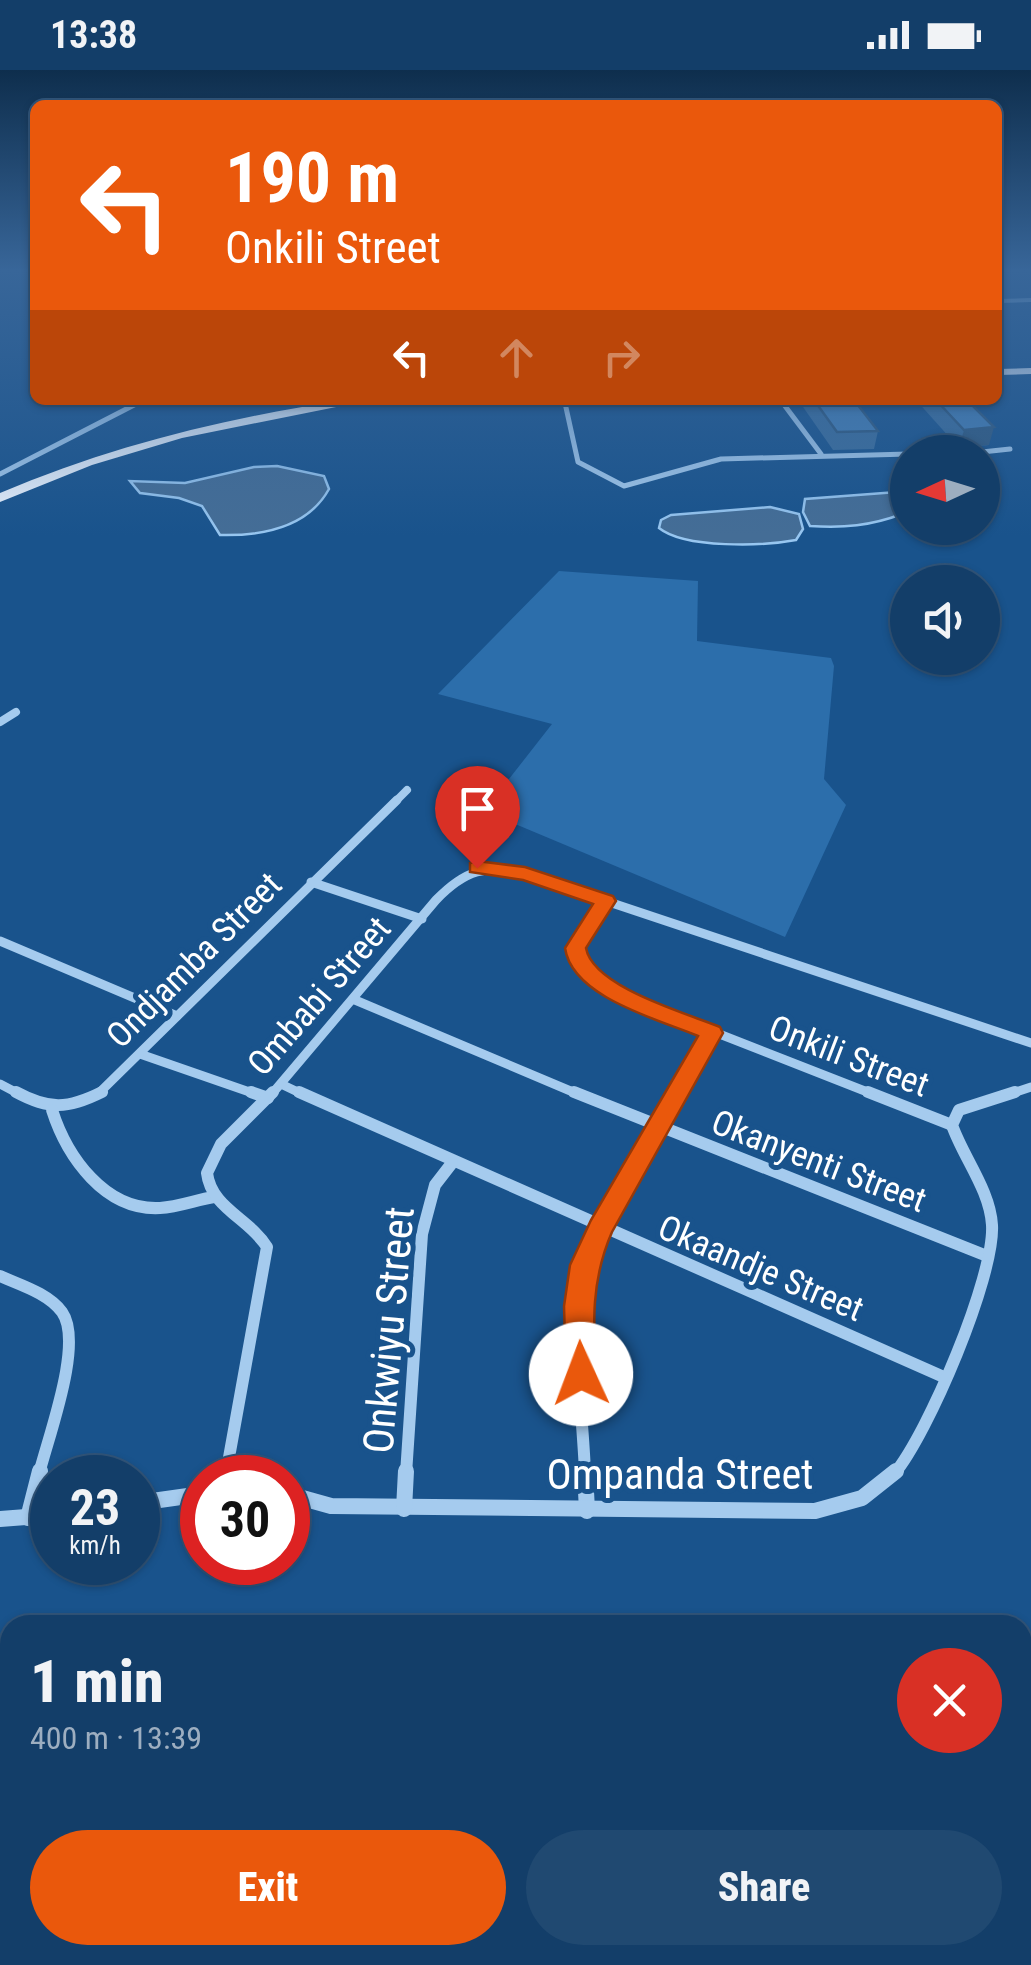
<!DOCTYPE html>
<meta charset="utf-8">
<style>
:root{--surface:#133e69;--page:#204971;--text:#f1f3f6;--muted:#9daec0;--line:#32577d;--accent:#ea580c}
body{margin:0;font-family:"Roboto Condensed",sans-serif;background:var(--page);color:var(--text);height:100vh;display:flex;flex-direction:column;font-size:38px;white-space:nowrap}
*{box-sizing:border-box;margin:0}
p{font-size:32px;color:var(--muted)}
.icon{flex:none;width:55px;height:55px;fill:none;stroke:currentColor;stroke-width:2;stroke-linecap:round;stroke-linejoin:round}
.map{position:relative;flex:1;overflow:hidden}
.drawer{position:absolute;left:0px;top:1545px;width:1032px;height:350px;display:flex;flex-direction:column;background:var(--surface);border-radius:30px 30px 0 0;box-shadow:0 2px 8px #0004,0 0 0 2px var(--line)}
.drawer>*{flex:none}
.hud{position:absolute;left:30px;top:30px;width:972px;height:305px;border-radius:15px;box-shadow:0 2px 8px #0004,0 0 0 2px var(--line);background:#ea580c;color:#fff;overflow:hidden}
.needle{width:65px;rotate:266deg}
.buttons{position:absolute;left:890px;top:365px;display:grid;gap:20px}
.buttons a{display:grid;place-items:center;width:110px;height:110px;border-radius:50%;background:var(--surface);box-shadow:0 2px 8px #0004,0 0 0 2px var(--line);font-size:50px}
.speed{position:absolute;left:30px;top:1385px;display:flex;gap:20px;font-size:50px;font-weight:700;text-align:center}
.speed>*{display:grid;place-content:center;width:130px;height:130px;border-radius:50%;background:var(--surface);box-shadow:0 2px 8px #0004,0 0 0 2px var(--line);line-height:1}
.speed small{font-size:25px;font-weight:400}
.speed .limit{border:15px solid #d22;background:#fff;color:#111}
.pin{position:absolute;display:grid;place-items:center;width:85px;height:85px;color:#fff;margin:-102px -42px;border-radius:50% 50% 50% 0;rotate:-45deg;box-shadow:0 0 10px #0007}
.pin .icon{rotate:45deg}
.me{position:absolute;width:110px;margin:-55px;rotate:358deg;stroke-linejoin:round;filter:drop-shadow(0 0 8px #0008)}
.turn{display:flex;align-items:center;gap:35px;height:210px;padding:0 30px;font-size:45px}
.turn .icon{width:130px;height:130px;stroke-width:2.5}
.turn b{display:block;font-size:70px;line-height:85px}
.lanes{display:flex;align-items:center;height:95px;padding:0 30px;background:#0003;justify-content:center;gap:50px;direction:ltr}
.lanes .off{opacity:.35}
.round{display:grid;place-items:center;flex:none;width:105px;height:105px;border-radius:52px;background:var(--page)}
.head{display:flex;align-items:center;justify-content:space-between;height:170px;padding:0 30px}
h1{font-size:60px;font-weight:800;line-height:75px}
.cta{display:flex;gap:20px;margin-top:auto;padding:20px 30px}
.cta a{flex:1;height:115px;border-radius:60px;background:var(--accent);color:#fff;font-size:40px;font-weight:800;line-height:115px;text-align:center}
.cta a+a{background:var(--page);color:var(--text)}
.status{display:flex;justify-content:space-between;align-items:center;height:70px;padding:0 50px;background:var(--surface);direction:ltr}
.status svg{height:28px;fill:currentColor}
.map>svg:first-child{display:block}
.green{fill:#2c6eab}
.water{fill:#446d96;stroke:#97c6f0;stroke-width:2.5}
.lines{fill:none;stroke-linecap:round;stroke-linejoin:round}
.street-far5{stroke:#a5cbee;stroke-width:4}
.street-far4{stroke:#a5cbee;stroke-width:5}
.street-far3{stroke:#a5cbee;stroke-width:8}
.street-far2{stroke:#a5cbee;stroke-width:9}
.street-far1{stroke:#a5cbee;stroke-width:12}
.street{stroke:#a5cbee;stroke-width:16}
.primary{fill:#ecf4ff;fill-rule:evenodd}
.wall{fill:#3c6e9d}
.shaded-wall{fill:#315a80}
.building{fill:#4680b7;stroke:#315a80;stroke-width:2.5}
.route{fill:#ea580c;stroke:#983908;stroke-width:2.5}
.labels{text-anchor:middle;stroke-width:10;stroke-linejoin:round;paint-order:stroke}
.street-label{font-size:35px;fill:#fff;stroke:#19538c}
.near-street-label{font-size:42px;fill:#fff;stroke:#19538c}
</style>
<div class="status"><b>13:38</b><svg viewBox="0 0 49 12"><path d="M0 12V9h3v3zM5 12V6h3v6zM10 12V3h3v9zM15 12V0h3v12zM26 1h20v11H26zM47 4h2v5h-2z"/></svg></div>
<div class="map">
<svg width="1031" height="1895" viewBox="0 0 1031 1895">
<rect width="100%" height="100%" fill="#19538c"/>
<path class="green" d="M 559,501 L 698,511 L 697,571 L 831,588 L 834,596 L 824,709 L 846,735 L 785,867 L 484,741 L 552,654 L 438,624 Z"/>
<g class="water">
<path d="M 277,396 L 324,406 L 329,419 C 307,459 261,466 220,465 L 202,436 L 179,428 L 140,423 L 130,411 L 185,413 L 254,397 Z"/>
<path d="M 897,422 L 907,425 L 902,444 C 870,456 844,458 810,456 L 803,442 L 805,429 Z"/>
<path d="M 770,437 L 799,444 L 803,459 L 796,470 C 764,476 685,479 659,458 L 661,450 L 671,445 Z"/>
</g>
<g class="lines">
<g class="street-far5">
<path d="M 998,231 L 1031,230"/>
<path d="M 564,330 L 565,335"/>
<path d="M 133,335 L 143,330"/>
<path d="M 786,335 L 793,330"/>
</g>
<g class="street-far4">
<path d="M 565,333 L 578,392 L 624,416 L 721,389 L 908,384"/>
<path d="M 789,333 L 785,336 L 821,384"/>
<path d="M 982,382 L 1010,379"/>
<path d="M 0,404 L 138,333"/>
</g>
<g class="street-far3">
<path d="M 0,652 L 16,642"/>
<path d="M 394,733 L 407,720"/>
</g>
<g class="street-far2">
<path d="M 311,812 L 422,849"/>
<path d="M 605,831 L 576,878 L 578,892 L 612,922 L 875,1025"/>
<path d="M 0,871 L 177,946"/>
<path d="M 355,930 L 580,1025"/>
<path d="M 140,984 L 258,1025"/>
<path d="M 0,1014 L 21,1025"/>
<path d="M 281,1014 L 304,1025"/>
<path d="M 97,1025 L 397,730"/>
<path d="M 271,1025 L 436,830 C 465,800 486,794 525,804 L 1031,973"/>
<path d="M 676,1025 L 711,963"/>
<path d="M 1007,1025 L 1031,1017"/>
</g>
<g class="street-far1">
<path d="M 16,1022 C 49,1040 68,1039 102,1022"/>
<path d="M 251,1022 L 268,1028"/>
<path d="M 299,1022 L 946,1308"/>
<path d="M 574,1022 L 987,1186"/>
<path d="M 868,1022 L 952,1055"/>
<path d="M 52,1040 C 67,1087 105,1141 160,1138 C 178,1137 196,1130 214,1127"/>
<path d="M 0,1206 C 20,1215 48,1223 62,1242 C 84,1273 48,1367 39,1404"/>
<path d="M 226,1404 L 267,1177 C 250,1149 211,1138 207,1103 L 221,1074 L 273,1022"/>
<path d="M 406,1404 L 422,1164 L 435,1115 L 452,1093"/>
<path d="M 585,1404 C 583,1340 569,1259 584,1198 C 595,1149 651,1068 677,1022"/>
<path d="M 894,1404 C 928,1364 995,1206 992,1155 C 990,1120 963,1087 952,1055 L 959,1040 L 1015,1022"/>
</g>
<g class="street">
<path d="M 585,1401 L 587,1441"/>
<path d="M 225,1408 L 226,1401"/>
<path d="M 288,1424 L 331,1436 L 815,1441 L 862,1428 L 896,1401"/>
<path d="M 138,1433 L 202,1424"/>
<path d="M 404,1439 L 406,1401"/>
<path d="M 28,1448 L 40,1401"/>
<path d="M 0,1449 L 52,1445"/>
</g>
<g class="primary">
<path d="M 1031,298 L 1031,304 L 998,305 L 998,299 Z"/>
<path d="M 345,330 L 371,330 L 182,368 L 92,395 L 0,432 L 0,423 C 111,376 226,348 345,330 Z"/>
</g>
</g>
<g class="wall">
<path d="M 802,330 L 854,330 L 878,361 L 874,379 L 833,380 L 801,334 Z"/>
<path d="M 916,330 L 967,330 L 989,375 L 959,378 Z"/>
</g>
<path class="shaded-wall" d="M 994,357 L 989,375 L 959,378 L 964,360 Z"/>
<g class="building">
<path d="M 814,330 L 854,330 L 878,361 L 837,362 Z"/>
<path d="M 936,330 L 967,330 L 994,357 L 964,360 Z"/>
</g>
<linearGradient id="sky" x2="0" y2="1"><stop stop-color="#0e2e4d"/><stop offset="0.43" stop-color="#386699"/><stop offset="1" stop-color="#386699" stop-opacity="0"/></linearGradient>
<rect width="1031" height="466" fill="url(#sky)"/>
<path class="route" d="M 477,791 L 525,797 L 613,826 L 616,831 L 586,878 C 593,917 686,943 720,957 L 723,963 L 612,1162 C 591,1210 593,1253 596,1304 L 591,1314 L 581,1318 L 570,1314 L 566,1304 L 564,1236 L 570,1195 L 591,1150 L 698,966 C 657,949 572,927 565,878 L 593,834 L 523,810 L 470,802 L 470,793 Z"/>
<g class="labels">
<g class="street-label">
<text transform="translate(194 890) rotate(-45)" y="12">Ondjamba Street</text>
<text transform="translate(319 926) rotate(-49)" y="12">Ombabi Street</text>
<text transform="translate(849 986) rotate(21)" y="12">Onkili Street</text>
<text transform="translate(819 1091) rotate(21)" y="12">Okanyenti Street</text>
<text transform="translate(761 1198) rotate(23)" y="12">Okaandje Street</text>
</g>
<g class="near-street-label">
<text transform="translate(388 1260) rotate(-85)" y="15">Onkwiyu Street</text>
<text x="680" y="1419">Ompanda Street</text>
</g>
</g>
</svg>
<div class="buttons">
<a><svg class="needle" viewBox="-14 -14 28 28"><path d="M0-13l5 13h-10z" fill="#e53935"/><path d="M0 13l5-13h-10z" fill="#9daec0"/></svg></a>
<a><svg class="icon" aria-label="sound" viewBox="0 0 24 24"><path d="M4 9h4l5-4v14l-5-4H4zM17 9q2 3 0 6"/></svg></a>
</div>
<div class="speed"><div>23<small>km/h</small></div><div class="limit">30</div></div>
<div class="pin" style="left:477px;top:798px;background:#d93025"><svg class="icon" aria-label="arrive" viewBox="0 0 24 24"><path d="M6 21V4h12l-3 4 3 4H6"/></svg></div>
<svg class="me" style="left:581px;top:1304px" viewBox="-20 -20 40 40"><circle r="19" fill="#fff"/><path d="M0-13L10 11 0 6-10 11z" fill="#ea580c"/></svg>
<div class="hud">
<div class="turn"><svg class="icon" aria-label="left" viewBox="0 0 24 24"><path d="M17 20v-9H6M10 6l-5 5 5 5"/></svg><div><b>190 m</b>Onkili Street</div></div>
<div class="lanes"><svg class="icon" aria-label="left" viewBox="0 0 24 24"><path d="M17 20v-9H6M10 6l-5 5 5 5"/></svg><svg class="icon off" aria-label="ahead" viewBox="0 0 24 24"><path d="M12 20V5M6 11l6-6 6 6"/></svg><svg class="icon off" aria-label="right" viewBox="0 0 24 24"><path d="M7 20v-9h11M14 6l5 5-5 5"/></svg></div>
</div>
<section class="drawer">
<div class="head"><div><h1>1 min</h1><p>400 m · 13:39</p></div><a class="round" style="background:#d93025;color:#fff"><svg class="icon" aria-label="close" viewBox="0 0 24 24"><path d="M6 6l12 12M18 6L6 18"/></svg></a></div>
<div class="cta"><a>Exit</a><a>Share</a></div>
</section>
</div>
